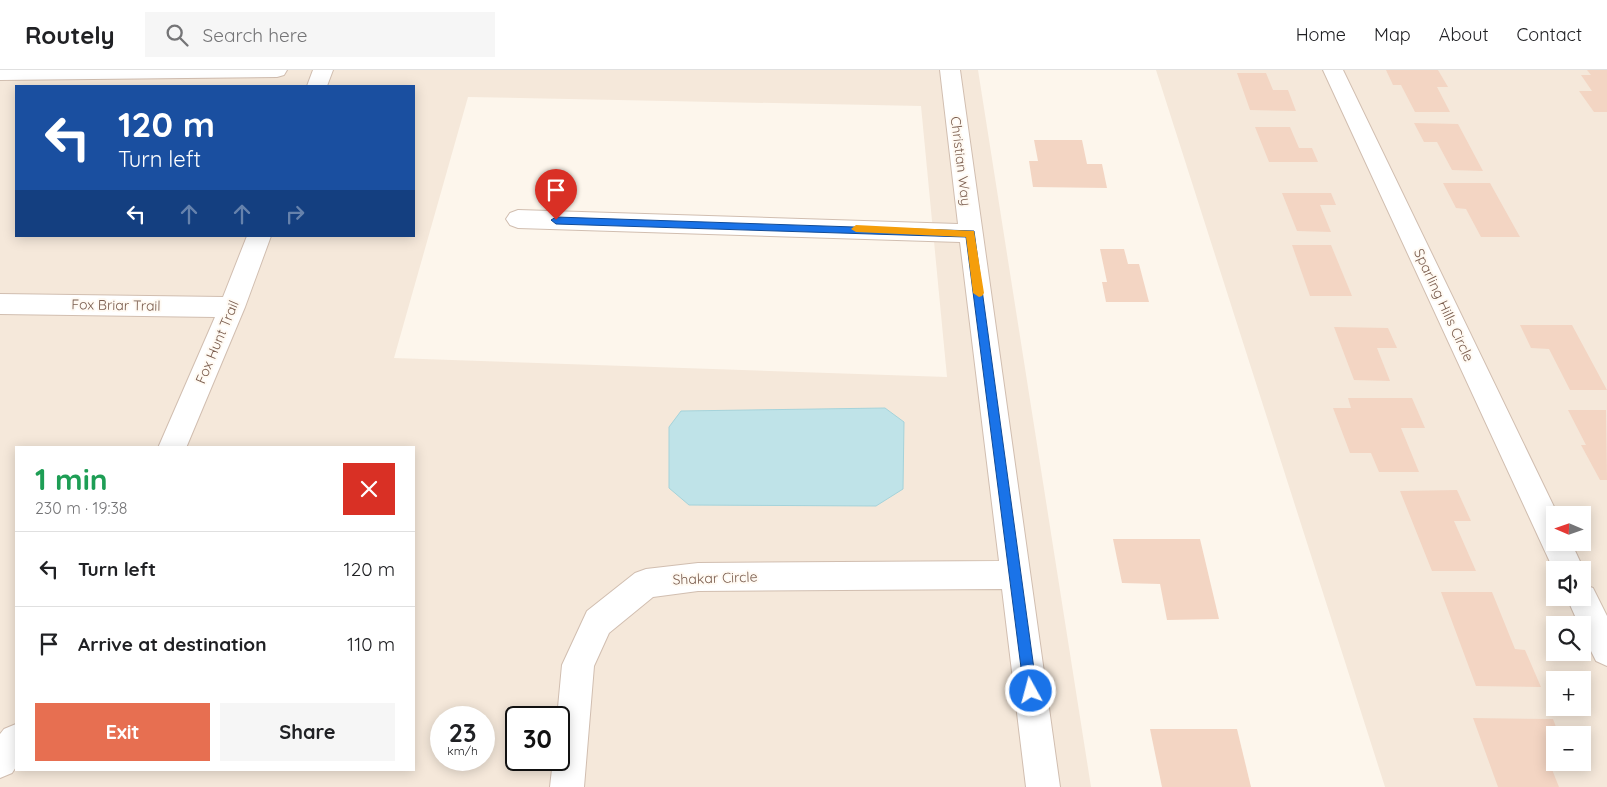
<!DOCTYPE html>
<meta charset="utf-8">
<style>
:root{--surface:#fff;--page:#f6f6f6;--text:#202124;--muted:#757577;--line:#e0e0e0;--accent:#e76f51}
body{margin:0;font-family:Quicksand,sans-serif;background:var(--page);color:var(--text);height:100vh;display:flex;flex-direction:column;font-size:19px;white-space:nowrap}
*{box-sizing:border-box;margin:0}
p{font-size:16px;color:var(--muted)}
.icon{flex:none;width:28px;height:28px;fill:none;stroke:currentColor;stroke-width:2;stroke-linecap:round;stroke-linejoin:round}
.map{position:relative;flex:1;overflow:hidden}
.details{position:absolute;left:15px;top:376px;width:400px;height:325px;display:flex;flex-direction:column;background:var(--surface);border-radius:0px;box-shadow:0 2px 12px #0003}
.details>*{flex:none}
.top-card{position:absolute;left:15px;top:15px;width:400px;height:152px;border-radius:0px;box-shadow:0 2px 12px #0003;background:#1a4fa0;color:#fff;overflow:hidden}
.needle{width:32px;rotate:272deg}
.buttons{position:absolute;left:1546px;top:436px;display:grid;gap:10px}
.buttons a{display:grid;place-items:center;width:45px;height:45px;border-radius:0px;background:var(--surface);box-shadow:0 2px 12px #0003;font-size:25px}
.speed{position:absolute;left:430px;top:636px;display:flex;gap:10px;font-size:25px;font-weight:700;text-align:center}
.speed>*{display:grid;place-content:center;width:65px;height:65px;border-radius:50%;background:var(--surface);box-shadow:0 2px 12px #0003;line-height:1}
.speed small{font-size:12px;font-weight:400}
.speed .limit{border:2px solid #111;border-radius:8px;background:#fff;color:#111}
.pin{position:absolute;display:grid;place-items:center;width:42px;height:42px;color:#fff;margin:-51px -21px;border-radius:50% 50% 50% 0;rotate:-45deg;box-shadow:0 0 5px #0007}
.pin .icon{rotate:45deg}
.me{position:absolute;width:55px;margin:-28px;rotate:353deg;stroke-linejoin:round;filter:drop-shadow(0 0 4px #0008)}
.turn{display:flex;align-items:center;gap:18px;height:105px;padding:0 20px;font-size:22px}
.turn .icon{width:65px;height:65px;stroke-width:2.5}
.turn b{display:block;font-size:35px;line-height:42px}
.lanes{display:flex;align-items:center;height:48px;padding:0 20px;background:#0003;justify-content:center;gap:25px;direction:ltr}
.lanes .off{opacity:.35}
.round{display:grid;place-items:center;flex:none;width:52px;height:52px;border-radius:0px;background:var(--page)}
.headline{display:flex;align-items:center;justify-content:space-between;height:85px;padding:0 20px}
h1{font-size:30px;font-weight:700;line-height:38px;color:#1e9e55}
.button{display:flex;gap:10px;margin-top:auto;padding:10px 20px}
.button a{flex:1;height:58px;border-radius:0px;background:var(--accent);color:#fff;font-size:20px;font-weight:700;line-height:58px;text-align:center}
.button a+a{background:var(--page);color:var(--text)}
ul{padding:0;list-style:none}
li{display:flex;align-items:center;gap:15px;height:75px;padding:0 20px;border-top:1px solid var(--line)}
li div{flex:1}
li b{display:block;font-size:19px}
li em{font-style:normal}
header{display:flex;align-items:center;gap:30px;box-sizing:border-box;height:70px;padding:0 25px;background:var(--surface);border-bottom:1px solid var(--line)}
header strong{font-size:24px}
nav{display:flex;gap:28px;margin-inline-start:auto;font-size:18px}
.search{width:350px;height:45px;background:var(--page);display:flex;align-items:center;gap:12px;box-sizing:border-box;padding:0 18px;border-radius:0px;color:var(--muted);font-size:19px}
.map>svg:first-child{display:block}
.residential{fill:#f5e8da;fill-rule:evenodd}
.water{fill:#bfe3e8;stroke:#a5d3da}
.building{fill:#f3d5c3}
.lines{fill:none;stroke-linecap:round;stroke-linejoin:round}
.minor-casing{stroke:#d1beb0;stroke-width:2}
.minor{fill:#fff;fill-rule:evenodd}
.route{fill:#1a73e8;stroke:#114b97}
.slow{fill:#f59e0b}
.labels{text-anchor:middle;stroke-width:4;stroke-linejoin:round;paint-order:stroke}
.street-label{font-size:14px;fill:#7a5c4d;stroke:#fffaf3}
</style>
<header>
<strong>Routely</strong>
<div class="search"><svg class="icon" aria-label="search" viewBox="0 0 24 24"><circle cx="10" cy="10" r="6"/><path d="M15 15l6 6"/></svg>Search here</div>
<nav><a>Home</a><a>Map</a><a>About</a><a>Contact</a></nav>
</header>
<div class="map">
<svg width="1607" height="717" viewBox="0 0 1607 717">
<rect width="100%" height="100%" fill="#fdf6ec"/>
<g class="residential">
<path d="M 0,0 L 978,0 L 1091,717 L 0,717 ZM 16,16 L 414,16 L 414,166 L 16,166 ZM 468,27 L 921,36 L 947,307 L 394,288 ZM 16,378 L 414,378 L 414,700 L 16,700 ZM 441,648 L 484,648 L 484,690 L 441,690 ZM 516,648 L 559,648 L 559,690 L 516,690 Z"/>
<path d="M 1156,0 L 1607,0 L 1607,717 L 1385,717 ZM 1555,445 L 1582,445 L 1582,472 L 1555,472 ZM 1555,500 L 1582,500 L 1582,528 L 1555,528 ZM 1555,555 L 1582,555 L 1582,582 L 1555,582 ZM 1555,610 L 1582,610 L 1582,638 L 1555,638 ZM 1555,665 L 1582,665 L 1582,692 L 1555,692 Z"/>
</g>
<path class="water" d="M 885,338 L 904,352 L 903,419 L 876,436 L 689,435 L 669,418 L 669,357 L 681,341 Z"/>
<g class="building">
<path d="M 1386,0 L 1438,0 L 1448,17 L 1437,17 L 1450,42 L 1415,42 L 1401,15 L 1393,15 Z"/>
<path d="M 1587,0 L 1607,0 L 1607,42 L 1594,42 L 1579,21 L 1592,21 L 1581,5 L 1591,5 Z"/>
<path d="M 1237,3 L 1266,3 L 1273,20 L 1288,20 L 1296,41 L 1250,40 Z"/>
<path d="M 1414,53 L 1458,54 L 1483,101 L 1452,100 L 1437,72 L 1424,72 Z"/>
<path d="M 1255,57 L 1290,57 L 1299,78 L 1312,78 L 1318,92 L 1269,92 Z"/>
<path d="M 1034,70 L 1082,70 L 1087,94 L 1102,94 L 1107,118 L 1033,117 L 1029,91 L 1038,91 Z"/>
<path d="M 1443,113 L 1490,113 L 1520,167 L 1481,167 L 1466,139 L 1456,138 Z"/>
<path d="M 1282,123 L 1331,123 L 1336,135 L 1320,135 L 1331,162 L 1297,161 Z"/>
<path d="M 1292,175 L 1331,175 L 1352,226 L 1310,226 Z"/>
<path d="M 1100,179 L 1124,179 L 1128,194 L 1139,194 L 1149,232 L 1106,232 L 1102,212 L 1107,212 Z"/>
<path d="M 1520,255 L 1572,255 L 1607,320 L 1570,320 L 1549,279 L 1531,278 Z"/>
<path d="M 1334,257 L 1388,258 L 1397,278 L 1377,278 L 1390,311 L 1354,310 Z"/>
<path d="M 1348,328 L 1412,328 L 1425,358 L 1401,358 L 1419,402 L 1379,402 L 1371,383 L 1350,383 L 1333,338 L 1351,338 Z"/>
<path d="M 1568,340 L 1606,340 L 1607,410 L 1600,410 L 1581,375 L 1586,375 Z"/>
<path d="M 1457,420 L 1471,451 L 1454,451 L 1476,501 L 1432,501 L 1400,421 Z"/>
<path d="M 1113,469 L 1200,469 L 1219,549 L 1167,550 L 1160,514 L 1122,513 Z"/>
<path d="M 1441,522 L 1492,522 L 1515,579 L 1525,580 L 1541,617 L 1476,616 Z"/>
<path d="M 1473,648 L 1553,649 L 1559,665 L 1555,665 L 1555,687 L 1547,687 L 1559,717 L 1498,717 Z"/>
<path d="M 1150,659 L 1237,659 L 1251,717 L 1162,717 Z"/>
</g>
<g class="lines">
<g class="minor-casing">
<g id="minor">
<path d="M 0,0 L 287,0 L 284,5 L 277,7 L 0,10 Z"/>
<path d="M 313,0 L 333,0 L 327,16 L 307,16 Z"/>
<path d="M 940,0 L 960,0 L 1060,717 L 1026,717 L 1002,519 L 698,521 L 653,527 L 609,563 L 594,596 L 584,717 L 550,717 L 553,690 L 559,690 L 559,648 L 557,648 L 562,595 L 587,541 L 635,503 L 646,499 L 698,493 L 999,491 L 960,172 L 518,158 L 510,155 L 506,149 L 510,143 L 518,140 L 958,154 Z"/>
<path d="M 1323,0 L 1343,0 L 1558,445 L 1555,445 L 1555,472 L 1571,472 L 1584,500 L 1582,504 L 1582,500 L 1555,500 L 1555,503 Z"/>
<path d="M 247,166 L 271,166 L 245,237 L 186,378 L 158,378 L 215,247 L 0,244 L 0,224 L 223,227 Z"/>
<path d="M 1582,514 L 1593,518 L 1607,546 L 1607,596 L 1596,591 L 1582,563 L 1582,555 L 1579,555 L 1567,528 L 1582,528 Z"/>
<path d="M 16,654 L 16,697 L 12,703 L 0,708 L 0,664 L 4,659 Z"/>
</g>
</g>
<use href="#minor" class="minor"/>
</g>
<path class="route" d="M 556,147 L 974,161 L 1037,621 L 1035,625 L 1031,627 L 1026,625 L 1024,621 L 966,167 L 556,154 L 551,150 Z"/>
<path class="slow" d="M 856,155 L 974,161 L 984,223 L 982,226 L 979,227 L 973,223 L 966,167 L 856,162 L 851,159 Z"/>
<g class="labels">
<g class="street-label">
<text transform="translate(961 91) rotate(83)" y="5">Christian Way</text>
<text transform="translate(116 235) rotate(1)" y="5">Fox Briar Trail</text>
<text transform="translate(1444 235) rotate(65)" y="5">Sparling Hills Circle</text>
<text transform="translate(217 272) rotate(-67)" y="5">Fox Hunt Trail</text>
<text transform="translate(715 508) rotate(-2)" y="5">Shakar Circle</text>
</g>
</g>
</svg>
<div class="buttons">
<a><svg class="needle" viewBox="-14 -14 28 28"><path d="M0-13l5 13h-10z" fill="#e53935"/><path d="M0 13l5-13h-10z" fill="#757577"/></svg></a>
<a><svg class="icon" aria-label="sound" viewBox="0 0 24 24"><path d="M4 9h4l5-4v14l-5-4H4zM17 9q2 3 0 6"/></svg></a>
<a><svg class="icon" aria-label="search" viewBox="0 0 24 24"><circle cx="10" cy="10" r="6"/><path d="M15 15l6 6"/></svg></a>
<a>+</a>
<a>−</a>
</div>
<div class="speed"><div>23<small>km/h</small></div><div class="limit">30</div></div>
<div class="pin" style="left:556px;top:150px;background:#d93025"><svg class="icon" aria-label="arrive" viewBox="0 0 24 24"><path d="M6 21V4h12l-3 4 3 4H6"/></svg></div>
<svg class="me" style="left:1031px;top:621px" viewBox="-20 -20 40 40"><circle r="17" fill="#1a73e8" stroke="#fff" stroke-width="3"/><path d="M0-11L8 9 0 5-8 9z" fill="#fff"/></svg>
<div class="top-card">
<div class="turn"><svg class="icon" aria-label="left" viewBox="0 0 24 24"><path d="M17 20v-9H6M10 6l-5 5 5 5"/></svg><div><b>120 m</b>Turn left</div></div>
<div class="lanes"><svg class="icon" aria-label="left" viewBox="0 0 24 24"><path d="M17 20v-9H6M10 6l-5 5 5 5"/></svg><svg class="icon off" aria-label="ahead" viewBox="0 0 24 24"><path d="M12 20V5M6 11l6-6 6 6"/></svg><svg class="icon off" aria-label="ahead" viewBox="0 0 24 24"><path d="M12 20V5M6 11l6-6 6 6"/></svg><svg class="icon off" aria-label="right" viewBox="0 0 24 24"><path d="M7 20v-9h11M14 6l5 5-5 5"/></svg></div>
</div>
<section class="details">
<div class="headline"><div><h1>1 min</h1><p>230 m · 19:38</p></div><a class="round" style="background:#d93025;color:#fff"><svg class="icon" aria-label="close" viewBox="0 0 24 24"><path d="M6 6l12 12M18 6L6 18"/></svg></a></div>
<ul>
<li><svg class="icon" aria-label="left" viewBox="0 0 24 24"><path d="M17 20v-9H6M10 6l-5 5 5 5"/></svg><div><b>Turn left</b></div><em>120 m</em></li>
<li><svg class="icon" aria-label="arrive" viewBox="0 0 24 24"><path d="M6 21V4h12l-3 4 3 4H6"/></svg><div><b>Arrive at destination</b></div><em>110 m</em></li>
</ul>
<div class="button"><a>Exit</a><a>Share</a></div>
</section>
</div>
